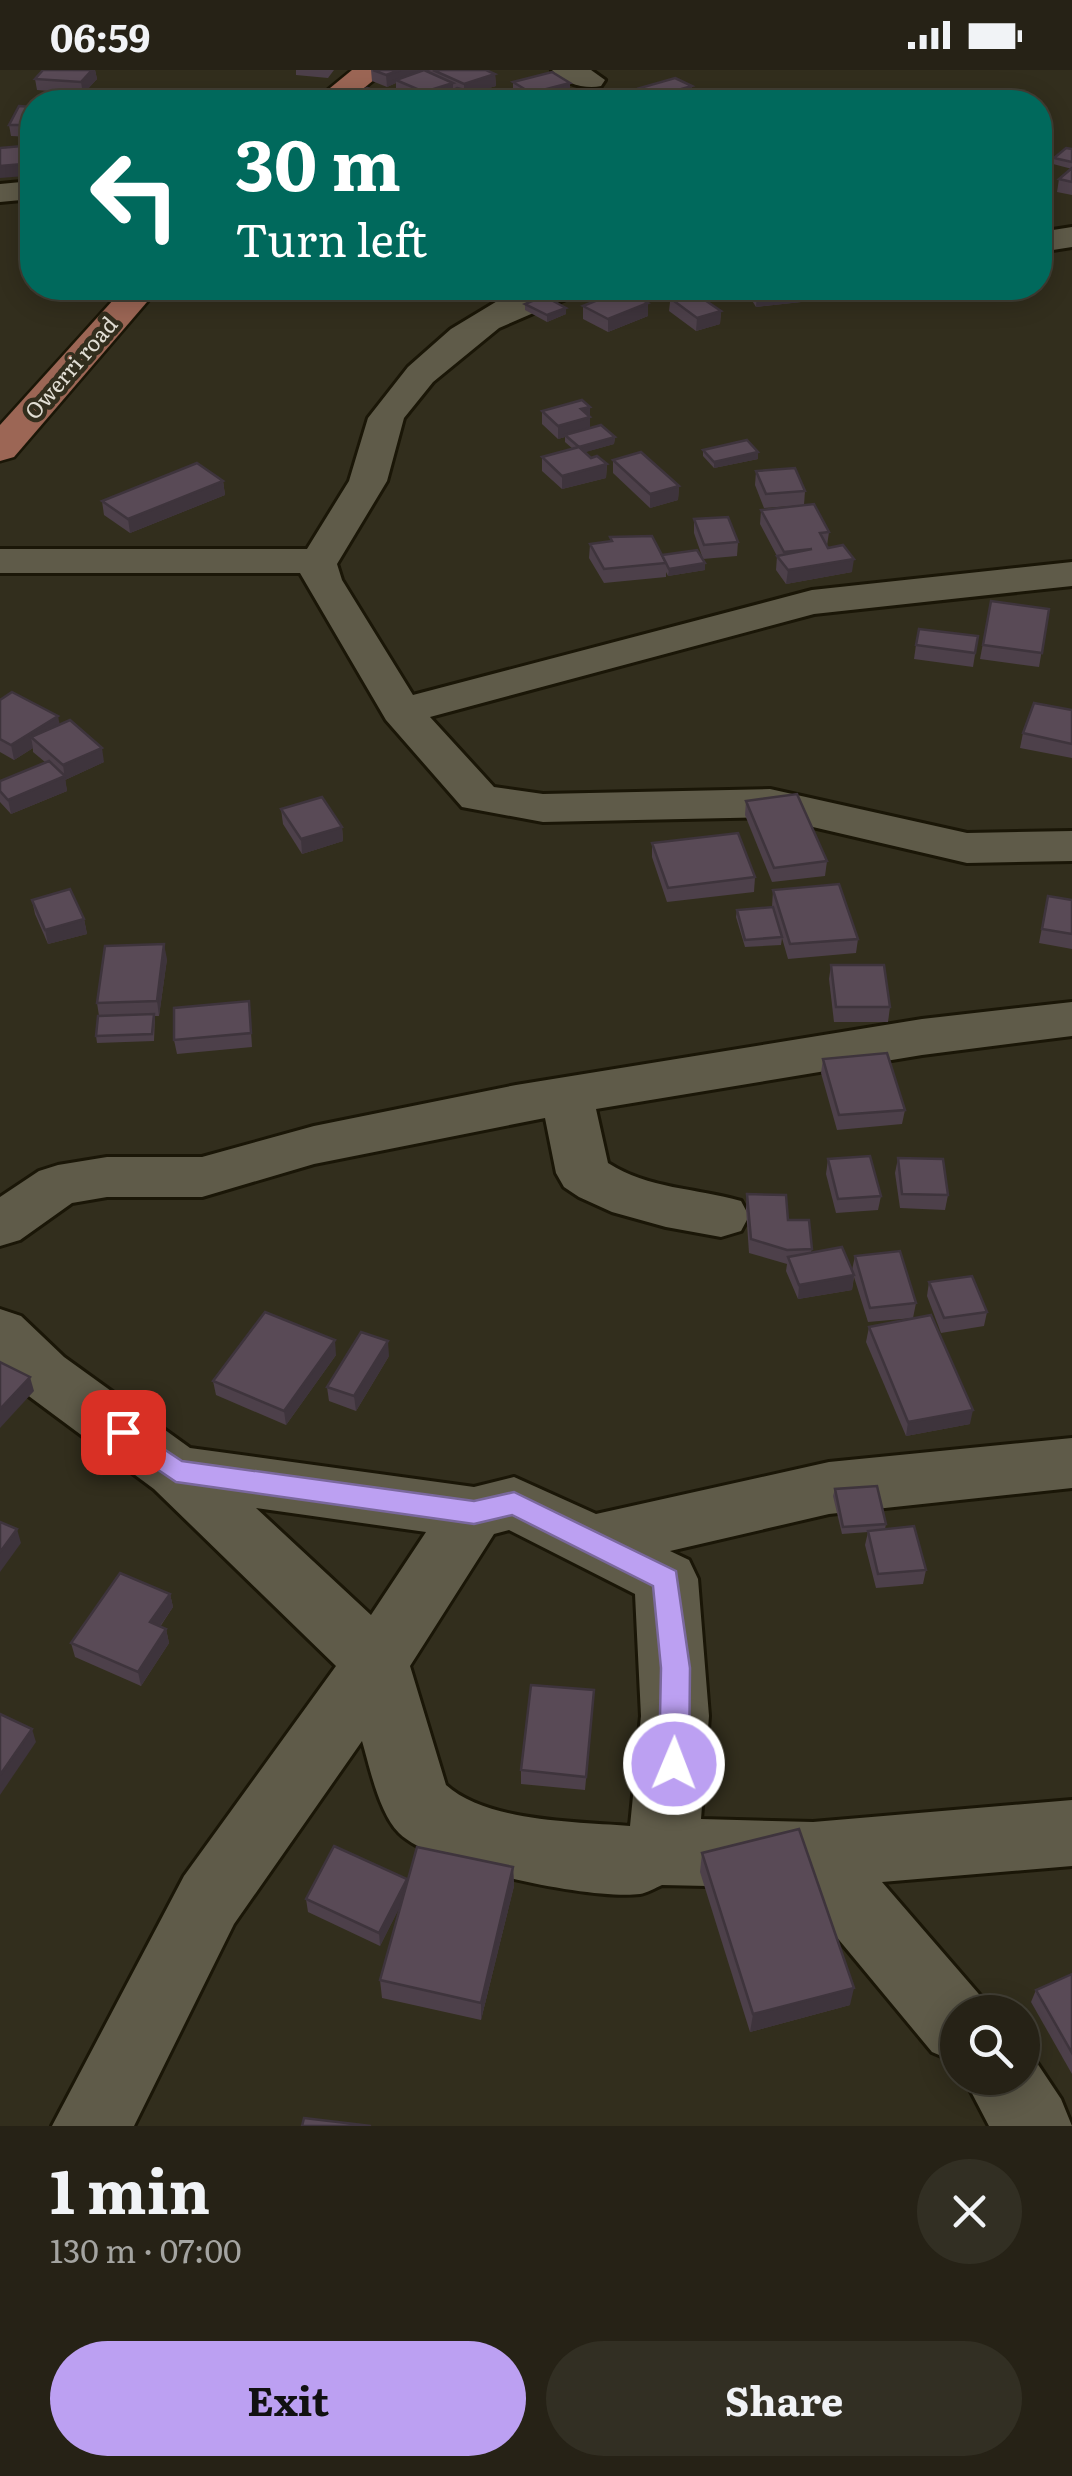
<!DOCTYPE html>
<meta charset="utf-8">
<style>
:root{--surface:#262216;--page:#322f23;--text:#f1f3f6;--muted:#a4a4a1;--line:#423f35;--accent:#bca0f2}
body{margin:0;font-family:Literata,serif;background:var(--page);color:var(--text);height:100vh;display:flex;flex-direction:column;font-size:38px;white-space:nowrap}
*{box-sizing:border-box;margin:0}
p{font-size:32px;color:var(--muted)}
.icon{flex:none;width:55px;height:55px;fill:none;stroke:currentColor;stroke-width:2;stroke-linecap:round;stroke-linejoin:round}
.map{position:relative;height:2056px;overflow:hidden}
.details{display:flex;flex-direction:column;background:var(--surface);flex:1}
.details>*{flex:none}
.top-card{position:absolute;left:20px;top:20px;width:1032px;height:210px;border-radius:40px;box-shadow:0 5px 25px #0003,0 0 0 2px var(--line);background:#00695c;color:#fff;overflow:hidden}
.controls{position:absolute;left:940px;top:1925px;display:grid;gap:20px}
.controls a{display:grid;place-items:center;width:100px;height:100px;border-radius:50%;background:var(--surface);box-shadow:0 5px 25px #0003,0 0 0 2px var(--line);font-size:50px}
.pin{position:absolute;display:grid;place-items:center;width:85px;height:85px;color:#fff;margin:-42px;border-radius:20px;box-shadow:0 5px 15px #0006}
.me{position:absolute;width:110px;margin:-55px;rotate:1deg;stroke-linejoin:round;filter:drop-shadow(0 0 8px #0008)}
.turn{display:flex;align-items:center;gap:35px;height:210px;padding:0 50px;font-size:45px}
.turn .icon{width:130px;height:130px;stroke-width:2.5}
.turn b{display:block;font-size:70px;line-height:85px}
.round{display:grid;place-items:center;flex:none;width:105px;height:105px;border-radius:52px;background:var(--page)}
.summary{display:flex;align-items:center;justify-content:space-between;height:170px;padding:0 50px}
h1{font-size:60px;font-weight:700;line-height:75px}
.action{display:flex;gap:20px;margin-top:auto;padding:20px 50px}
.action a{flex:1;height:115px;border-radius:60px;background:var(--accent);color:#111;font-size:40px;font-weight:700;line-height:115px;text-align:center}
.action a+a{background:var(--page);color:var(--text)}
.status{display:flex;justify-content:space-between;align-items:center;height:70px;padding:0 50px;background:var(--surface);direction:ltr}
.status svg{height:28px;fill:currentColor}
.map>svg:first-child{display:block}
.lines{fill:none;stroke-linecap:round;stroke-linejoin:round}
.minor-casing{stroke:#1a1607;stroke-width:6}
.major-casing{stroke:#1a1607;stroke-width:5}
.minor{fill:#5f5b49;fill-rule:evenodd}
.major{fill:#9c6655;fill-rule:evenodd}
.wall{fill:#4d404a}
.shaded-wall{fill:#3e343c}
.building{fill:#594a56;stroke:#3e343c;stroke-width:2.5}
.route{fill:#bca0f2;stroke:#7a689d;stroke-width:2.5}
.labels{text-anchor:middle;stroke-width:9;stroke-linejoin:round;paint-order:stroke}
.far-street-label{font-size:22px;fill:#e2dfd5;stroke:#322e1d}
</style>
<div class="status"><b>06:59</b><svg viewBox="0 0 49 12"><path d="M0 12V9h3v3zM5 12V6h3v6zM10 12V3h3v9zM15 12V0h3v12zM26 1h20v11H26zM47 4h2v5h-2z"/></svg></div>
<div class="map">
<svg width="1072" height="2056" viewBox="0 0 1072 2056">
<rect width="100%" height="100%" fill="#322e1d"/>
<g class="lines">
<g class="minor-casing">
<g id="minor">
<path d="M 552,0 L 591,0 L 605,10 L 601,16 C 586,20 562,13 552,0 Z"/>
<path d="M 32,111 L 32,129 L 0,132 L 0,114 Z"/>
<path d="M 1072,157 L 1072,177 L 1040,182 L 1040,162 Z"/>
<path d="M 579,218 L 575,225 L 499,258 L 433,312 L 404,348 L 387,411 L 337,494 L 342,510 L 413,625 L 812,520 L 1072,492 L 1072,516 L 814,544 L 430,647 L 494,717 L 543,724 L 770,719 L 967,763 L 1072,761 L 1072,791 L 967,793 L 770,747 L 543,752 L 462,737 L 386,650 L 300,503 L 0,503 L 0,479 L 307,479 L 349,411 L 368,348 L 408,297 L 451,259 L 499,230 L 530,218 Z"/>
<path d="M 1072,932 L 1072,966 L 922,985 L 596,1039 L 608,1093 C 648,1119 696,1118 741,1131 L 749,1146 L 741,1161 L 721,1167 L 666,1157 L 612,1142 L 579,1127 L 564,1117 L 556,1103 L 545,1048 L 314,1094 L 202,1127 L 107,1127 L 72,1133 L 20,1170 L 0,1176 L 0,1127 L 39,1101 L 58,1095 L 107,1087 L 202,1087 L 314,1056 L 516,1015 L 922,949 Z"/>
<path d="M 0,1239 L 21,1246 L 64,1287 L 190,1378 L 474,1417 L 514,1407 L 596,1444 L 829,1392 L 1072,1368 L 1072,1418 L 829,1444 L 670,1481 L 689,1490 L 698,1509 L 709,1646 L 701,1749 L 813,1752 L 1072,1730 L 1072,1796 L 882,1812 L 984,1930 L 990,1942 L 958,1942 L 958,1993 L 932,1982 L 796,1818 L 662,1815 C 655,1818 647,1823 640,1824 C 590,1830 434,1798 399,1763 C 379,1743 370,1698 362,1671 L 234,1854 L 134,2056 L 52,2056 L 184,1806 L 336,1596 L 154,1419 L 22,1321 L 0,1299 ZM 256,1438 L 426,1462 L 371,1545 ZM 509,1460 L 635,1524 L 641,1646 L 630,1756 C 577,1752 487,1752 446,1715 L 410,1596 L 494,1464 Z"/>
<path d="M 1022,1979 L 1029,1981 L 1061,2029 L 1072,2056 L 989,2056 L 964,2008 L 1022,2008 Z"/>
</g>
</g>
<g class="major-casing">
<g id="major">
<path d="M 352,0 L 386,0 L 347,32 L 313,32 Z"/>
<path d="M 124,218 L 159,218 L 14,387 L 0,391 L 0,355 Z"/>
</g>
</g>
<use href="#minor" class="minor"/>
<use href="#major" class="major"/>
</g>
<g class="wall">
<path d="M 43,0 L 95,0 L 97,9 L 83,24 L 37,20 L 35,9 Z"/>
<path d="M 296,0 L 334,0 L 328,8 L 296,5 Z"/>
<path d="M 371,0 L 486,0 L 495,4 L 496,16 L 444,31 L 444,28 L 415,29 L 396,21 L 396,13 L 387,17 L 372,11 Z"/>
<path d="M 513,12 L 570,13 L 570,24 L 539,32 L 527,32 L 513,24 Z"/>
<path d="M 640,18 L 692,28 L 675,32 L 646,32 L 640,29 Z"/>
<path d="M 32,37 L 32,67 L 11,66 L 9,55 Z"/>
<path d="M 1072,79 L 1072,125 L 1057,122 L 1059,109 L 1072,99 L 1053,94 L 1054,88 Z"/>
<path d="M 644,218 L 711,218 L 711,222 L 698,225 L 721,241 L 720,254 L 696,261 L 669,241 L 670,232 L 660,231 L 644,220 Z"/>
<path d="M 744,218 L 830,218 L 829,229 L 756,237 Z"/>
<path d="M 525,234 L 566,238 L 566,244 L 547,252 L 525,240 Z"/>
<path d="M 583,236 L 648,246 L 608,262 L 583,249 Z"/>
<path d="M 590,337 L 590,358 L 615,367 L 614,374 L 585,382 L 591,388 L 607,394 L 606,408 L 562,419 L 542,401 L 542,387 L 573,379 L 565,372 L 565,367 L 558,369 L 542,354 L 542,341 Z"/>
<path d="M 703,380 L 758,382 L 758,389 L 714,398 L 703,386 Z"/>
<path d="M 613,390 L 679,416 L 678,430 L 650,438 L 613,403 Z"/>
<path d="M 756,401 L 805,421 L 804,435 L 764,438 L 755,415 Z"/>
<path d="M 223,411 L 225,425 L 130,463 L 104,445 L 102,431 Z"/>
<path d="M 761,440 L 829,462 L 827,476 L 852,502 L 786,514 L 776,500 L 777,486 L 760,454 Z"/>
<path d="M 694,449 L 738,472 L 737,486 L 703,489 L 694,463 Z"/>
<path d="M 610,467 L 662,485 L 705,493 L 705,500 L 668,506 L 666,502 L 666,507 L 604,513 L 589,488 L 590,474 L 610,472 Z"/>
<path d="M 991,531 L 1049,539 L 1039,597 L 980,589 Z"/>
<path d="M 978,566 L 973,597 L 914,589 L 916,575 Z"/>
<path d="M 0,630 L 60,655 L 104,692 L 65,710 L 67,721 L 11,744 L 0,732 L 0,721 L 45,692 L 33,682 L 33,678 L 14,690 L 0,682 Z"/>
<path d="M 1072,640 L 1072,688 L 1020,678 L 1023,663 Z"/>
<path d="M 746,731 L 827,791 L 825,806 L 772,812 L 745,745 Z"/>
<path d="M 281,739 L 342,757 L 343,771 L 302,784 L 283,754 Z"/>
<path d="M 652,773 L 755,807 L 754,822 L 667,832 L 652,787 Z"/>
<path d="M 773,820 L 858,869 L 856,883 L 788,889 L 782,868 L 781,875 L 745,877 L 736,847 L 737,840 L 772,837 Z"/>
<path d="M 1048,826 L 1072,830 L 1072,879 L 1039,873 Z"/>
<path d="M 32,830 L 84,849 L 87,864 L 48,874 L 35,844 Z"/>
<path d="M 167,889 L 159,946 L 155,946 L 154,971 L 97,973 L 96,966 L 99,946 L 97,933 Z"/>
<path d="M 831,895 L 890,937 L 888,952 L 834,952 L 829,909 Z"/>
<path d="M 249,931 L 252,977 L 177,984 L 174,970 Z"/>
<path d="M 823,989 L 905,1040 L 902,1054 L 837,1060 L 821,1003 Z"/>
<path d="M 898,1088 L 948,1125 L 945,1140 L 900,1138 L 895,1103 Z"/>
<path d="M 828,1089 L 881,1126 L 878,1140 L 836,1143 L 826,1104 Z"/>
<path d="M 747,1124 L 788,1150 L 812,1179 L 811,1182 L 852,1200 L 855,1186 L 916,1233 L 913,1248 L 868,1252 L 854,1207 L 852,1220 L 798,1229 L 786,1201 L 787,1194 L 749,1183 L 746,1139 Z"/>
<path d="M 929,1212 L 987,1242 L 984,1256 L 941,1263 L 927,1226 Z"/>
<path d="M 869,1257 L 970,1354 L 906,1366 L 866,1272 Z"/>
<path d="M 336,1285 L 286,1355 L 216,1325 L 213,1311 Z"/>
<path d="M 389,1286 L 356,1341 L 329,1331 L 327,1317 Z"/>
<path d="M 835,1419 L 886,1454 L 885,1459 L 926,1500 L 923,1514 L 876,1518 L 865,1475 L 868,1462 L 842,1464 L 833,1426 Z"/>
<path d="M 170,1524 L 173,1537 L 160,1557 L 166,1559 L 169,1573 L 141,1616 L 75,1587 L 71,1573 Z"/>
<path d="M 593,1634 L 585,1720 L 521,1714 L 521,1700 Z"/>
<path d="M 702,1783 L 850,1935 L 750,1962 L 700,1802 Z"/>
<path d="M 513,1797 L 514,1816 L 481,1950 L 382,1928 L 380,1910 L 400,1836 L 380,1876 L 308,1842 L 306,1829 L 407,1809 Z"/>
<path d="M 1072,1904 L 1072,2004 L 1031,1932 L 1036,1920 Z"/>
</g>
<g class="shaded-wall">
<path d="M 92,0 L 95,0 L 97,9 L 83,24 L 81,12 Z"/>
<path d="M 400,0 L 431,0 L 400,12 L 396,10 L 396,13 L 387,17 L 386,5 Z"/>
<path d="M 495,4 L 496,16 L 472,23 L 472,28 L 464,26 L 464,14 Z"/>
<path d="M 453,13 L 453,24 L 444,25 L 444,28 L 425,32 L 424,22 Z"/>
<path d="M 570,13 L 570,24 L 539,32 L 531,32 L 531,23 Z"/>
<path d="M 692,16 L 692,28 L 675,32 L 657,32 L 657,26 Z"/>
<path d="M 389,26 L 389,32 L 372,32 Z"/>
<path d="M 22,76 L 25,106 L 0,108 L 0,96 Z"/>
<path d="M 682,218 L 711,218 L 711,222 L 675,232 L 673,231 L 673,220 Z"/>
<path d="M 816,218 L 830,218 L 829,229 L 756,237 L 757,224 Z"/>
<path d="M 648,233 L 648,246 L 608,262 L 608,249 Z"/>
<path d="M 566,238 L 566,244 L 547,252 L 547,245 Z"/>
<path d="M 721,241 L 720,254 L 696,261 L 697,248 Z"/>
<path d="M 590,337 L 590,360 L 558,369 L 558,356 L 581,339 Z"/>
<path d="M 615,367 L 614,374 L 579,384 L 579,377 Z"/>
<path d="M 758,382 L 758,389 L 714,398 L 714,392 Z"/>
<path d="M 607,394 L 606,408 L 562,419 L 562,406 Z"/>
<path d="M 223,411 L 225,425 L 130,463 L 128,449 Z"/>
<path d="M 679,416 L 678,430 L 650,438 L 650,424 Z"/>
<path d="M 854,489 L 852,502 L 786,514 L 788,500 Z"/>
<path d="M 705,493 L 705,500 L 668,506 L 669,499 Z"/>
<path d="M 58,646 L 61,661 L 31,667 L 33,678 L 14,690 L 11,675 Z"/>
<path d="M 102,678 L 104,692 L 65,710 L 63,695 Z"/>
<path d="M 65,706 L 67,721 L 11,744 L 8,730 Z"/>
<path d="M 342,757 L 343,771 L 302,784 L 301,769 Z"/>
<path d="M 84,849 L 87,864 L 48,874 L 45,860 Z"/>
<path d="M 164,874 L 167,889 L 159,946 L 157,931 Z"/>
<path d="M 854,1205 L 852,1220 L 798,1229 L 799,1215 Z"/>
<path d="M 335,1270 L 336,1285 L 286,1355 L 284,1341 Z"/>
<path d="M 388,1271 L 389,1286 L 356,1341 L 354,1326 Z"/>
<path d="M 30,1307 L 34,1321 L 0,1358 L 0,1339 Z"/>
<path d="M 973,1340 L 970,1354 L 906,1366 L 908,1352 Z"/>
<path d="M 17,1459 L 21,1473 L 0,1502 L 0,1482 Z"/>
<path d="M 170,1524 L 173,1537 L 153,1566 L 150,1552 Z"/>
<path d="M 166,1559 L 169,1573 L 141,1616 L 138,1602 Z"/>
<path d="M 32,1659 L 36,1672 L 0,1725 L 0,1705 Z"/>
<path d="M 513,1797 L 514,1816 L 481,1950 L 481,1933 Z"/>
<path d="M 407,1809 L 408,1821 L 380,1876 L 379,1863 Z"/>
<path d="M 854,1918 L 850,1935 L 750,1962 L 753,1944 Z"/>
</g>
<g class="building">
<path d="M 43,0 L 92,0 L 81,12 L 35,9 Z"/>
<path d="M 373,0 L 400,0 L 386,5 Z"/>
<path d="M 424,0 L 453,13 L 424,22 L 396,10 Z"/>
<path d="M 433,0 L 486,0 L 495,4 L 464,14 Z"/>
<path d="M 552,2 L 570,13 L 531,23 L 513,12 Z"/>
<path d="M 675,8 L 692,16 L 657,26 L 640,18 Z"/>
<path d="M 367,18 L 389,26 L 372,32 L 342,32 L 335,30 Z"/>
<path d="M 457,18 L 472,22 L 454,28 L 444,25 Z"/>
<path d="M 466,24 L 481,32 L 437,32 Z"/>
<path d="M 423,27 L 435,32 L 405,32 Z"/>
<path d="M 19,36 L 32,37 L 32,55 L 9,55 Z"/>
<path d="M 22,76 L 23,94 L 0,96 L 0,78 Z"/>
<path d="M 1066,78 L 1072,79 L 1072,92 L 1054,88 Z"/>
<path d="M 1072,98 L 1072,112 L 1059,109 Z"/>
<path d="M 659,218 L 682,218 L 673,220 Z"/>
<path d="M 752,218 L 816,218 L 757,224 Z"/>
<path d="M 622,220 L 648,233 L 608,249 L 583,236 Z"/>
<path d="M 693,222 L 721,241 L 697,248 L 670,228 Z"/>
<path d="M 544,226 L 566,238 L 547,245 L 525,234 Z"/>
<path d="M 582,330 L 590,337 L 581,339 L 590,347 L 558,356 L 542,341 Z"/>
<path d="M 601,355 L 615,367 L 579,377 L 565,365 Z"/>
<path d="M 747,370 L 758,382 L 714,392 L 703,380 Z"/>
<path d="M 579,377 L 591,388 L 597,386 L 607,394 L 562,406 L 542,387 Z"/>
<path d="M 641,382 L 679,416 L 650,424 L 613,390 Z"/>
<path d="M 197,393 L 223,411 L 128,449 L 102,431 Z"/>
<path d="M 795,398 L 805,421 L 766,424 L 756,401 Z"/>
<path d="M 814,434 L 829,462 L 820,463 L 828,478 L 843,475 L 854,489 L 788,500 L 777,486 L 812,479 L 784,482 L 761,440 Z"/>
<path d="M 728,447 L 738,472 L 704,475 L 694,449 Z"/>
<path d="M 652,466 L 666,493 L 604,499 L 590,474 L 612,471 L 610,467 Z"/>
<path d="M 697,480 L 705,493 L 669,499 L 662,485 Z"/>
<path d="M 991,531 L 1049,539 L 1042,583 L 983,575 Z"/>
<path d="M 919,559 L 978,566 L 975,583 L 916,575 Z"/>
<path d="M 12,622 L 58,646 L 11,675 L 0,669 L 0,630 Z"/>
<path d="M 1034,633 L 1072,640 L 1072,674 L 1023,663 Z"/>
<path d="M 70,650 L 102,678 L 63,695 L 31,667 Z"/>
<path d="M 49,691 L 65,706 L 8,730 L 0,721 L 0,711 Z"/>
<path d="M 797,724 L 827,791 L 774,798 L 746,731 Z"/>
<path d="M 322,727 L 342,757 L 301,769 L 281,739 Z"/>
<path d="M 738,763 L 755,807 L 668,818 L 652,773 Z"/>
<path d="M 839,814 L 858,869 L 790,874 L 773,820 Z"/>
<path d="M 70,819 L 84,849 L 45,860 L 32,830 Z"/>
<path d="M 1048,826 L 1072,830 L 1072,864 L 1042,859 Z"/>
<path d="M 773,837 L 782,867 L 745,870 L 737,840 Z"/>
<path d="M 164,874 L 157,931 L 97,933 L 105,876 Z"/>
<path d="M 831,895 L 884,895 L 890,937 L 836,937 Z"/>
<path d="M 249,931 L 251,963 L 174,970 L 174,938 Z"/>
<path d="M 154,944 L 152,964 L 96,966 L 98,946 Z"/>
<path d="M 887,983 L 905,1040 L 839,1045 L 823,989 Z"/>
<path d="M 870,1086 L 881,1126 L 838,1129 L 828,1089 Z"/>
<path d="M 898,1088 L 943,1089 L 948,1125 L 902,1124 Z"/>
<path d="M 747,1124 L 786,1125 L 788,1150 L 809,1150 L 812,1179 L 787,1180 L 751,1169 Z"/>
<path d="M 842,1177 L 854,1205 L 799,1215 L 788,1187 Z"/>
<path d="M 900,1181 L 916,1233 L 870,1238 L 855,1186 Z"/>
<path d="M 972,1206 L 987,1242 L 944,1248 L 929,1212 Z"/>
<path d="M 265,1242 L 335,1270 L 284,1341 L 213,1311 Z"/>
<path d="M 931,1245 L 973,1340 L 908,1352 L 869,1257 Z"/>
<path d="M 361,1262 L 388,1271 L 354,1326 L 327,1317 Z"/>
<path d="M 0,1292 L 30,1307 L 0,1339 Z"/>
<path d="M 877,1416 L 886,1454 L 843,1457 L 835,1419 Z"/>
<path d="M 0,1452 L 17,1459 L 0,1482 Z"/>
<path d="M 914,1456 L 926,1500 L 878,1504 L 868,1461 Z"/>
<path d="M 120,1503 L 170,1524 L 150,1552 L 166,1559 L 138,1602 L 71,1573 Z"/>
<path d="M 531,1615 L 594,1620 L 586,1707 L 521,1700 Z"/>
<path d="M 0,1644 L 32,1659 L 0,1705 Z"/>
<path d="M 799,1759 L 854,1918 L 753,1944 L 702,1783 Z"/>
<path d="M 334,1776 L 407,1809 L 379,1863 L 306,1829 Z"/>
<path d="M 417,1777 L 513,1797 L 481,1933 L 380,1910 Z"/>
<path d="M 1072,1904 L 1072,1983 L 1036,1920 Z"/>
<path d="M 304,2048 L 371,2056 L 302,2056 Z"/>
</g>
<path class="route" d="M 123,1352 L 182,1391 L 474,1431 L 514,1422 L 676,1501 L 690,1598 L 689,1694 L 684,1704 L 674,1708 L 663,1704 L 659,1694 L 661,1598 L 653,1516 L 512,1445 L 474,1454 L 176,1412 L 114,1370 L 110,1362 L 114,1355 Z"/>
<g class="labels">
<g class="far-street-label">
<text transform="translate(71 298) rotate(-49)" y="8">Owerri road</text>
</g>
</g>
</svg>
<div class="controls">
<a><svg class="icon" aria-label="search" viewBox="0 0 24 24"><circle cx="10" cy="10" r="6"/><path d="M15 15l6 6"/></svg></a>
</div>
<div class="pin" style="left:123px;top:1362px;background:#d93025"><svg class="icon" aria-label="arrive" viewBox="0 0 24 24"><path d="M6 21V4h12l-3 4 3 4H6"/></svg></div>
<svg class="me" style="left:674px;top:1694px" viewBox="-20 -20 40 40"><circle r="17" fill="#bca0f2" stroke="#fff" stroke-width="3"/><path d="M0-11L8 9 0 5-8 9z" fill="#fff"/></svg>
<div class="top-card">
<div class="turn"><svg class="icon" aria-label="left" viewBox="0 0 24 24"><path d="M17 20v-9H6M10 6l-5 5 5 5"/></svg><div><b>30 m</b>Turn left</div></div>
</div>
</div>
<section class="details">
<div class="summary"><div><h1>1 min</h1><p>130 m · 07:00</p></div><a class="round"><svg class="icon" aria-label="close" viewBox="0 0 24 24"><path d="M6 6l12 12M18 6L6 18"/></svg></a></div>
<div class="action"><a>Exit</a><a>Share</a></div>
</section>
